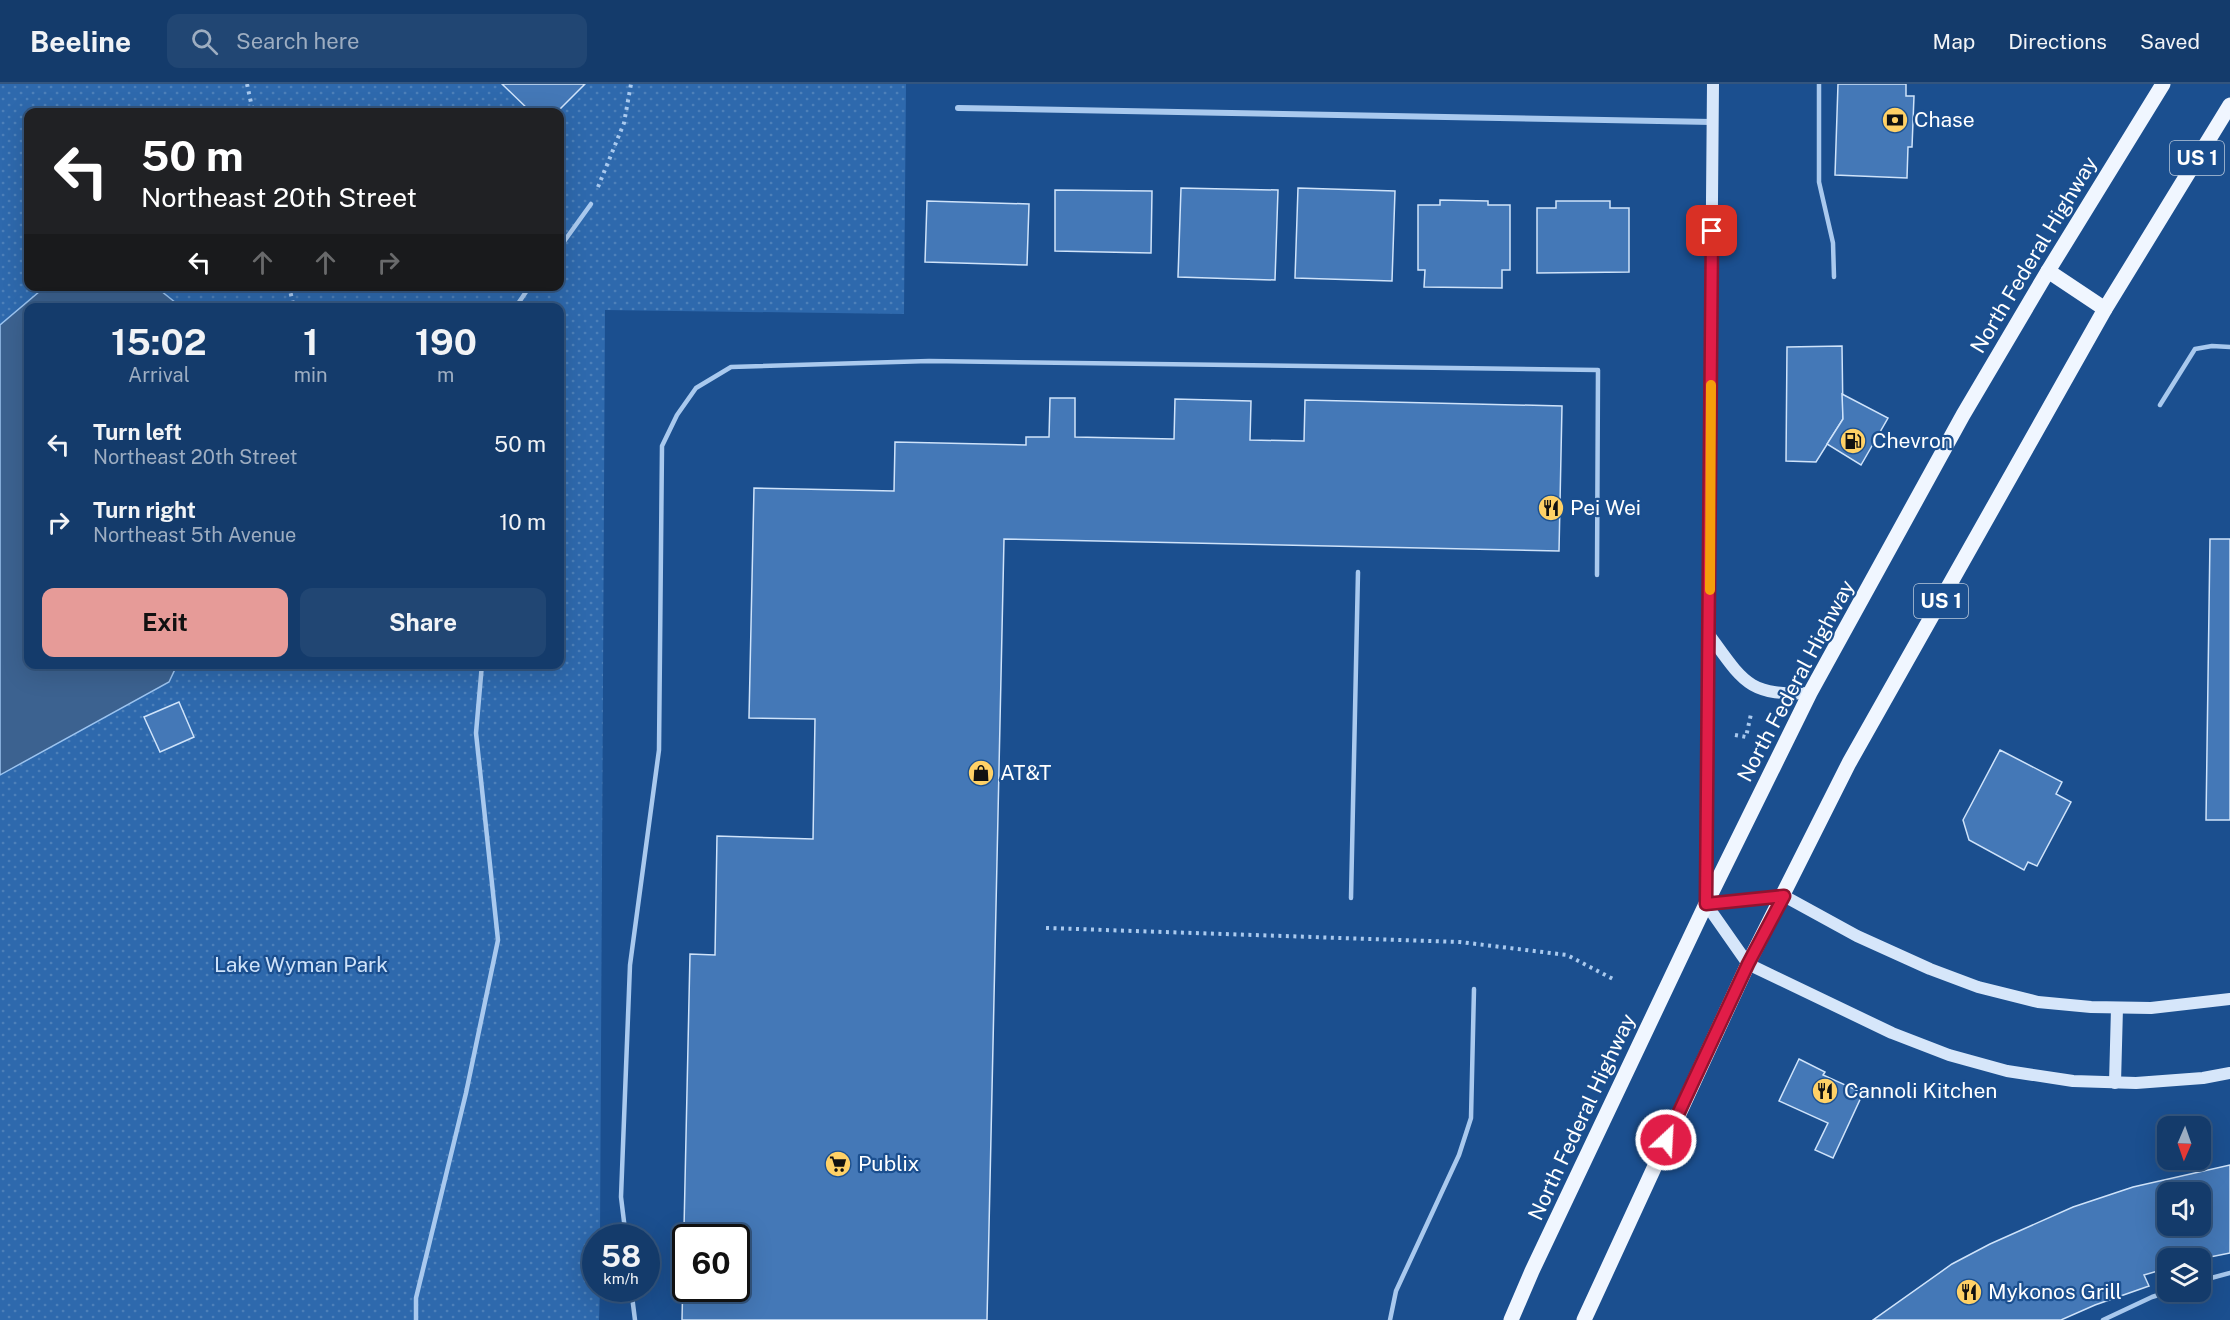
<!DOCTYPE html>
<style>
:root{--surface:#143b6b;--page:#214673;--text:#f1f3f6;--muted:#9dadc1;--line:#33557e;--accent:#e69b98}
body{margin:0;font-family:"Public Sans",sans-serif;background:var(--page);color:var(--text);height:100vh;display:flex;flex-direction:column;font-size:22px;white-space:nowrap}
*{box-sizing:border-box;margin:0}
p{font-size:20px;color:var(--muted)}
.icon{flex:none;width:33px;height:33px;fill:none;stroke:currentColor;stroke-width:2;stroke-linecap:round;stroke-linejoin:round}
.map{position:relative;flex:1;overflow:hidden}
.drawer{position:absolute;left:24px;top:219px;width:540px;height:366px;display:flex;flex-direction:column;background:var(--surface);border-radius:12px;box-shadow:0 6px 24px #0002,0 0 0 2px var(--line)}
.drawer>*{flex:none}
.top-card{position:absolute;left:24px;top:24px;width:540px;height:183px;border-radius:12px;box-shadow:0 6px 24px #0002,0 0 0 2px var(--line);background:#202124;color:#fff;overflow:hidden}
.needle{width:39px;rotate:182deg}
.buttons{position:absolute;left:2157px;top:1032px;display:grid;gap:12px}
.buttons a{display:grid;place-items:center;width:54px;height:54px;border-radius:12px;background:var(--surface);box-shadow:0 6px 24px #0002,0 0 0 2px var(--line);font-size:30px}
.speed{position:absolute;left:582px;top:1140px;display:flex;gap:12px;font-size:30px;font-weight:700;text-align:center}
.speed>*{display:grid;place-content:center;width:78px;height:78px;border-radius:50%;background:var(--surface);box-shadow:0 6px 24px #0002,0 0 0 2px var(--line);line-height:1}
.speed small{font-size:15px;font-weight:400}
.speed .limit{border:3px solid #111;border-radius:9px;background:#fff;color:#111}
.pin{position:absolute;display:grid;place-items:center;width:51px;height:51px;color:#fff;margin:-26px;border-radius:12px;box-shadow:0 3px 9px #0006}
.me{position:absolute;width:66px;margin:-33px;rotate:25deg;stroke-linejoin:round;filter:drop-shadow(0 0 4px #0008)}
.turn{display:flex;align-items:center;gap:21px;height:126px;padding:0 18px;font-size:27px}
.turn .icon{width:78px;height:78px;stroke-width:2.5}
.turn b{display:block;font-size:42px;line-height:51px}
.lanes{display:flex;align-items:center;height:57px;padding:0 18px;background:#0003;justify-content:center;gap:30px;direction:ltr}
.lanes .off{opacity:.35}
.eta{display:flex;justify-content:space-evenly;align-items:center;height:102px;text-align:center}
.eta b{font-size:36px;font-weight:700;line-height:42px}
.primary-button{display:flex;gap:12px;margin-top:auto;padding:12px 18px}
.primary-button a{flex:1;height:69px;border-radius:12px;background:var(--accent);color:#111;font-size:24px;font-weight:700;line-height:69px;text-align:center}
.primary-button a+a{background:var(--page);color:var(--text)}
ul{padding:0;list-style:none}
li{display:flex;align-items:center;gap:18px;height:78px;padding:0 18px}
li div{flex:1}
li b{display:block;font-size:22px}
li em{font-style:normal}
header{display:flex;align-items:center;gap:36px;box-sizing:border-box;height:84px;padding:0 30px;background:var(--surface);border-bottom:2px solid var(--line)}
header strong{font-size:28px}
nav{display:flex;gap:33px;margin-inline-start:auto;font-size:21px}
.search{width:420px;height:54px;background:var(--page);display:flex;align-items:center;gap:15px;box-sizing:border-box;padding:0 21px;border-radius:12px;color:var(--muted);font-size:22px}
.map>svg:first-child{display:block}
.green{fill:url(#green-dots)}
.water{fill:#3c6290;stroke:#9cc4f0;stroke-width:1.5}
.building{fill:#4478b7;stroke:#cfe3fa;stroke-width:1.5;fill-rule:evenodd}
.lines{fill:none;stroke-linecap:round;stroke-linejoin:round}
.path{stroke:#a9c9ee;stroke-width:4;stroke-dasharray:3 4.5;stroke-linecap:butt}
.lane{stroke:#a9c9ee;stroke-width:4.5}
.street{stroke:#a9c9ee;stroke-width:6}
.secondary{stroke:#d6e6fa;stroke-width:12}
.primary{stroke:#f0f6ff;stroke-width:15}
.route-casing{stroke:#92132f;stroke-width:15}
.route{stroke:#e11d48;stroke-width:10}
.slow{stroke:#f59e0b;stroke-width:10}
.labels{text-anchor:middle;stroke-width:4.5;stroke-linejoin:round;paint-order:stroke}
.shield{fill:#1b4f8f;stroke:#bbcadd;stroke-width:1.5}
.shield-label{font-size:20px;font-weight:bold;fill:#fff}
.poi-label{font-size:21px;fill:#fff;stroke:#1b4f8f;text-anchor:start}
.street-label{font-size:21px;fill:#fff;stroke:#1b4f8f}
.park-label{font-size:21px;fill:#cfe3fa;stroke:#1b4f8f}
</style>
<header>
<strong>Beeline</strong>
<div class="search"><svg class="icon" aria-label="search" viewBox="0 0 24 24"><circle cx="10" cy="10" r="6"/><path d="M15 15l6 6"/></svg>Search here</div>
<nav><a>Map</a><a>Directions</a><a>Saved</a></nav>
</header>
<div class="map">
<svg width="2230" height="1236" viewBox="0 0 2230 1236">
<defs>
<pattern id="green-dots" width="8" height="8" patternUnits="userSpaceOnUse" patternTransform="scale(1.5)"><rect width="8" height="8" fill="#2e69ad"/><path d="M2 2h.1M6 6h.1" fill="none" stroke="#4d80b9" stroke-width="1.8" stroke-linecap="round"/></pattern>
</defs>
<rect width="100%" height="100%" fill="#1b4f8f"/>
<path class="green" d="M 0,0 L 906,0 L 904,230 L 605,226 L 600,1153 L 596,1154 L 596,1204 L 600,1205 L 599,1236 L 0,1236 L 0,691 L 169,598 L 177,581 L 560,580 L 560,224 L 181,223 L 156,203 L 560,202 L 560,28 L 28,28 L 28,202 L 46,203 L 0,241 Z"/>
<path class="water" d="M 46,202 L 156,203 L 181,223 L 28,224 L 28,580 L 177,581 L 169,598 L 0,691 L 0,241 Z"/>
<g class="building">
<path d="M 502,0 L 585,0 L 557,28 L 531,28 Z"/>
<path d="M 1838,0 L 1906,0 L 1906,12 L 1914,12 L 1912,63 L 1908,63 L 1907,94 L 1835,91 Z"/>
<path d="M 1181,104 L 1278,106 L 1275,196 L 1178,193 Z"/>
<path d="M 1298,104 L 1395,107 L 1392,197 L 1295,194 Z"/>
<path d="M 1055,106 L 1152,107 L 1151,169 L 1055,167 Z"/>
<path d="M 1440,116 L 1488,117 L 1488,121 L 1510,121 L 1510,186 L 1502,186 L 1502,204 L 1424,203 L 1425,186 L 1418,186 L 1418,121 L 1440,121 Z"/>
<path d="M 927,117 L 1029,120 L 1027,181 L 925,178 Z"/>
<path d="M 1556,117 L 1610,117 L 1610,124 L 1629,124 L 1629,188 L 1537,189 L 1537,124 L 1556,124 Z"/>
<path d="M 1842,262 L 1843,335 L 1816,378 L 1786,377 L 1787,263 Z"/>
<path d="M 1842,310 L 1888,334 L 1861,381 L 1827,360 L 1843,335 Z"/>
<path d="M 1050,314 L 1075,314 L 1075,353 L 1174,355 L 1175,315 L 1251,317 L 1250,356 L 1304,357 L 1305,316 L 1562,322 L 1559,467 L 1004,455 L 987,1236 L 682,1236 L 690,870 L 715,871 L 717,752 L 813,755 L 815,635 L 749,634 L 754,404 L 894,407 L 895,358 L 1026,361 L 1026,353 L 1049,353 ZM 686,1154 L 736,1154 L 736,1204 L 686,1204 Z"/>
<path d="M 2210,455 L 2230,455 L 2230,736 L 2206,736 Z"/>
<path d="M 179,618 L 194,653 L 160,668 L 144,633 Z"/>
<path d="M 2000,666 L 2062,698 L 2056,710 L 2071,718 L 2037,782 L 2028,778 L 2024,786 L 1969,756 L 1963,736 Z"/>
<path d="M 1799,975 L 1825,988 L 1823,991 L 1863,1009 L 1833,1074 L 1815,1066 L 1828,1039 L 1779,1017 Z"/>
<path d="M 2230,1081 L 2230,1169 L 2200,1175 L 2168,1174 L 2168,1184 L 2144,1191 L 2149,1202 L 2095,1221 L 2061,1236 L 1873,1236 L 1952,1180 L 1990,1160 L 2073,1123 L 2133,1103 ZM 2168,1108 L 2200,1108 L 2200,1142 L 2168,1142 Z"/>
</g>
<g class="lines">
<g class="path">
<path d="M 247,0 L 253,28"/>
<path d="M 598,103 L 624,39 L 631,0"/>
<path d="M 289,202 L 294,224"/>
<path d="M 1735,651 L 1746,653 L 1751,630"/>
<path d="M 1046,844 L 1460,858 L 1567,871 L 1615,896"/>
</g>
<g class="lane">
<path d="M 1819,0 L 1819,98 L 1833,159 L 1834,193"/>
<path d="M 560,163 L 591,120"/>
<path d="M 515,224 L 530,202"/>
<path d="M 2160,321 L 2195,265 L 2212,262 L 2230,263"/>
<path d="M 1351,814 L 1358,488"/>
<path d="M 626,1154 L 621,1113 L 630,881 L 659,666 L 662,362 L 677,331 L 696,304 L 731,283 L 929,277 L 1598,286 L 1597,491"/>
<path d="M 2200,1197 L 2230,1189"/>
<path d="M 631,1204 L 635,1236"/>
<path d="M 416,1236 L 416,1214 L 466,1009 L 498,856 L 476,649 L 482,580"/>
<path d="M 1390,1236 L 1396,1207 L 1459,1071 L 1471,1034 L 1474,905"/>
<path d="M 2103,1236 L 2152,1213 L 2168,1208"/>
</g>
<path class="street" d="M 958,24 L 1712,38"/>
<g class="secondary">
<path d="M 1710,552 C 1744,599 1749,612 1810,609"/>
<path d="M 1706,816 L 1713,0"/>
<path d="M 1706,820 L 1748,880 L 1892,949 L 1949,971 L 2007,987 L 2073,997 L 2136,999 L 2203,994 L 2230,989"/>
<path d="M 1706,820 L 1784,812 L 1857,852 L 1930,885 L 1978,903 L 2038,918 L 2091,923 L 2151,924 L 2230,915"/>
<path d="M 2115,999 L 2117,924"/>
</g>
<g class="primary">
<path d="M 2048,187 L 2105,225"/>
<path d="M 1511,1236 L 1532,1187 L 1706,820 L 1810,609 L 1963,331 L 2048,187 L 2163,0"/>
<path d="M 1584,1236 L 1748,880 L 1849,679 L 2105,225 L 2230,21"/>
</g>
</g>
<g class="lines">
<g class="route-casing">
<path id="route" d="M 1666,1056 L 1748,880 L 1784,812 L 1706,820 L 1712,147"/>
</g>
<use href="#route" class="route"/>
<path class="slow" d="M 1710,506 L 1711,301"/>
</g>
<defs>
<g id="bank-disc" transform="scale(1.35)"><circle r="9.5" fill="#ffd166" stroke="#1b4f8f"/><path d="M-6-4H6V4H-6ZM0-2.3a2.3 2.3 0 1 0 0 4.6a2.3 2.3 0 1 0 0-4.6Z" fill="#111"/></g>
<g id="fuel-disc" transform="scale(1.35)"><circle r="9.5" fill="#ffd166" stroke="#1b4f8f"/><path d="M-5.5-6h7V0h2V4h1.3V-2.5L3-4.5l.8-.8L6-3V5H2.5V1h-1V6h-7ZM-4.2-4.7v3.2H.2V-4.7Z" fill="#111"/></g>
<g id="restaurant-disc" transform="scale(1.35)"><circle r="9.5" fill="#ffd166" stroke="#1b4f8f"/><path d="M-5-6h1v4h1v-4h1v4h1v-4h1v5L-1.5 .5V6h-2V.5L-5-1ZM5-6V6H3V1.5H1.5Q1.5-4 5-6Z" fill="#111"/></g>
<g id="shop-disc" transform="scale(1.35)"><circle r="9.5" fill="#ffd166" stroke="#1b4f8f"/><path d="M-5-2.5h2.3a2.7 3.5 0 0 1 5.4 0H5L5.5 6h-11ZM-1.5-2.5h3a1.5 2.3 0 0 0-3 0Z" fill="#111"/></g>
<g id="supermarket-disc" transform="scale(1.35)"><circle r="9.5" fill="#ffd166" stroke="#1b4f8f"/><path d="M-6-5.5h2.5l.6 2H6L4.5 2H-2.5L-4.4-4H-6ZM-1.5 3.2a1.3 1.3 0 1 0 .1 0ZM3 3.2a1.3 1.3 0 1 0 .1 0Z" fill="#111"/></g>
</defs>
<g fill-rule="evenodd">
<use href="#bank-disc" x="1895" y="36"/>
<use href="#fuel-disc" x="1853" y="357"/>
<use href="#restaurant-disc" x="1551" y="424"/>
<use href="#shop-disc" x="981" y="689"/>
<use href="#restaurant-disc" x="1825" y="1007"/>
<use href="#supermarket-disc" x="838" y="1080"/>
<use href="#restaurant-disc" x="1969" y="1208"/>
</g>
<g class="labels">
<g class="shield">
<rect x="2170" y="57" width="54" height="34" rx="4.5"/>
<rect x="1914" y="500" width="54" height="34" rx="4.5"/>
</g>
<g class="shield-label">
<text x="2197" y="81">US 1</text>
<text x="1941" y="524">US 1</text>
</g>
<g class="poi-label">
<text x="1914" y="43">Chase</text>
<text x="1872" y="364">Chevron</text>
<text x="1570" y="431">Pei Wei</text>
<text x="1000" y="696">AT&amp;T</text>
<text x="1844" y="1014">Cannoli Kitchen</text>
<text x="858" y="1087">Publix</text>
<text x="1988" y="1215">Mykonos Grill</text>
</g>
<g class="street-label">
<text transform="translate(2034 171) rotate(-59)" y="7">North Federal Highway</text>
<text transform="translate(1796 597) rotate(-62)" y="7">North Federal Highway</text>
<text transform="translate(1582 1033) rotate(-65)" y="7">North Federal Highway</text>
</g>
<g class="park-label">
<text x="301" y="888">Lake Wyman Park</text>
</g>
</g>
</svg>
<div class="buttons">
<a><svg class="needle" viewBox="-14 -14 28 28"><path d="M0-13l5 13h-10z" fill="#e53935"/><path d="M0 13l5-13h-10z" fill="#9dadc1"/></svg></a>
<a><svg class="icon" aria-label="sound" viewBox="0 0 24 24"><path d="M4 9h4l5-4v14l-5-4H4zM17 9q2 3 0 6"/></svg></a>
<a><svg class="icon" aria-label="layers" viewBox="0 0 24 24"><path d="M12 4l9 5-9 5-9-5zM3 14l9 5 9-5"/></svg></a>
</div>
<div class="speed"><div>58<small>km/h</small></div><div class="limit">60</div></div>
<div class="pin" style="left:1712px;top:147px;background:#d93025"><svg class="icon" aria-label="arrive" viewBox="0 0 24 24"><path d="M6 21V4h12l-3 4 3 4H6"/></svg></div>
<svg class="me" style="left:1666px;top:1056px" viewBox="-20 -20 40 40"><circle r="17" fill="#e11d48" stroke="#fff" stroke-width="3"/><path d="M0-11L8 9 0 5-8 9z" fill="#fff"/></svg>
<div class="top-card">
<div class="turn"><svg class="icon" aria-label="left" viewBox="0 0 24 24"><path d="M17 20v-9H6M10 6l-5 5 5 5"/></svg><div><b>50 m</b>Northeast 20th Street</div></div>
<div class="lanes"><svg class="icon" aria-label="left" viewBox="0 0 24 24"><path d="M17 20v-9H6M10 6l-5 5 5 5"/></svg><svg class="icon off" aria-label="ahead" viewBox="0 0 24 24"><path d="M12 20V5M6 11l6-6 6 6"/></svg><svg class="icon off" aria-label="ahead" viewBox="0 0 24 24"><path d="M12 20V5M6 11l6-6 6 6"/></svg><svg class="icon off" aria-label="right" viewBox="0 0 24 24"><path d="M7 20v-9h11M14 6l5 5-5 5"/></svg></div>
</div>
<section class="drawer">
<div class="eta">
<div><b>15:02</b><p>Arrival</p></div>
<div><b>1</b><p>min</p></div>
<div><b>190</b><p>m</p></div>
</div>
<ul>
<li><svg class="icon" aria-label="left" viewBox="0 0 24 24"><path d="M17 20v-9H6M10 6l-5 5 5 5"/></svg><div><b>Turn left</b><p>Northeast 20th Street</p></div><em>50 m</em></li>
<li><svg class="icon" aria-label="right" viewBox="0 0 24 24"><path d="M7 20v-9h11M14 6l5 5-5 5"/></svg><div><b>Turn right</b><p>Northeast 5th Avenue</p></div><em>10 m</em></li>
</ul>
<div class="primary-button"><a>Exit</a><a>Share</a></div>
</section>
</div>
